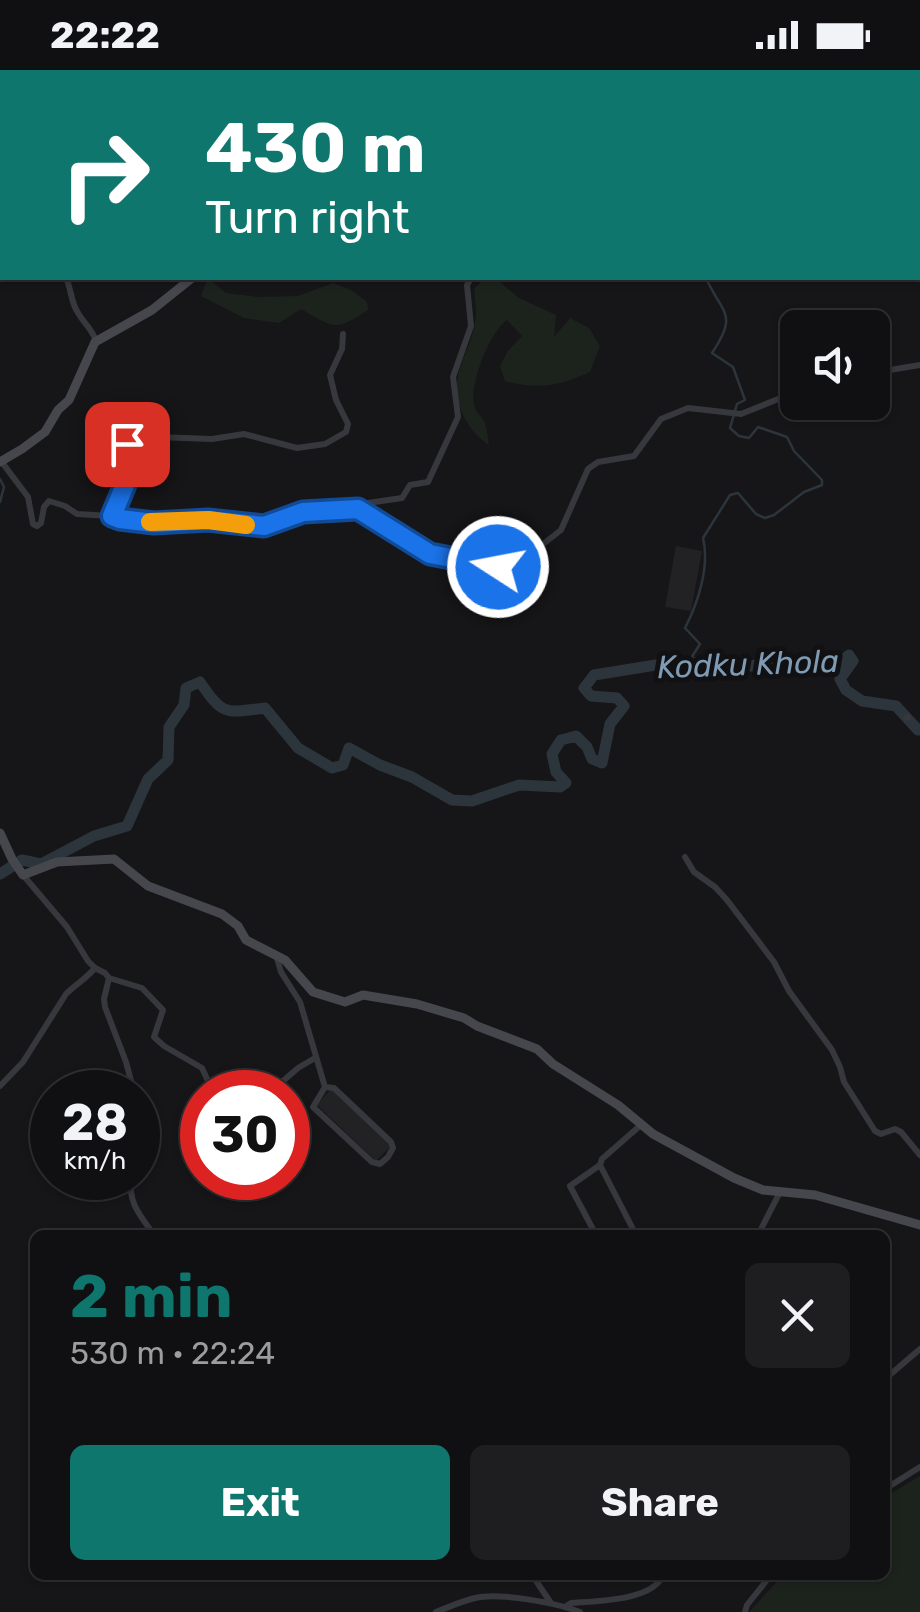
<!DOCTYPE html>
<meta charset="utf-8">
<style>
:root{--surface:#101012;--page:#1e1e20;--text:#f1f3f6;--muted:#9c9d9f;--line:#303032;--accent:#0f766e}
body{margin:0;font-family:Rubik,sans-serif;background:var(--page);color:var(--text);height:100vh;display:flex;flex-direction:column;font-size:38px;white-space:nowrap}
*{box-sizing:border-box;margin:0}
p{font-size:32px;color:var(--muted)}
.icon{flex:none;width:55px;height:55px;fill:none;stroke:currentColor;stroke-width:2;stroke-linecap:round;stroke-linejoin:round}
.map{position:relative;flex:1;overflow:hidden}
.panel{position:absolute;left:30px;top:1160px;width:860px;height:350px;display:flex;flex-direction:column;background:var(--surface);border-radius:15px;box-shadow:0 2px 8px #0004,0 0 0 2px var(--line)}
.panel>*{flex:none}
.hud{position:absolute;left:0px;top:0px;width:920px;height:210px;box-shadow:0 2px 8px #0004,0 0 0 2px var(--line);background:#0f766e;color:#fff;overflow:hidden}
.controls{position:absolute;left:780px;top:240px;display:grid;gap:20px}
.controls a{display:grid;place-items:center;width:110px;height:110px;border-radius:15px;background:var(--surface);box-shadow:0 2px 8px #0004,0 0 0 2px var(--line);font-size:50px}
.speed{position:absolute;left:30px;top:1000px;display:flex;gap:20px;font-size:50px;font-weight:700;text-align:center}
.speed>*{display:grid;place-content:center;width:130px;height:130px;border-radius:50%;background:var(--surface);box-shadow:0 2px 8px #0004,0 0 0 2px var(--line);line-height:1}
.speed small{font-size:25px;font-weight:400}
.speed .limit{border:15px solid #d22;background:#fff;color:#111}
.pin{position:absolute;display:grid;place-items:center;width:85px;height:85px;color:#fff;margin:-42px;border-radius:20px;box-shadow:0 5px 15px #0006}
.me{position:absolute;width:110px;margin:-55px;rotate:281deg;stroke-linejoin:round;filter:drop-shadow(0 0 8px #0008)}
.turn{display:flex;align-items:center;gap:35px;height:210px;padding:0 40px;font-size:45px}
.turn .icon{width:130px;height:130px;stroke-width:2.5}
.turn b{display:block;font-size:70px;line-height:85px}
.round{display:grid;place-items:center;flex:none;width:105px;height:105px;border-radius:15px;background:var(--page)}
.overview{display:flex;align-items:center;justify-content:space-between;height:170px;padding:0 40px}
h1{font-size:60px;font-weight:700;line-height:75px;color:var(--accent)}
.action{display:flex;gap:20px;margin-top:auto;padding:20px 40px}
.action a{flex:1;height:115px;border-radius:15px;background:var(--accent);color:#fff;font-size:40px;font-weight:700;line-height:115px;text-align:center}
.action a+a{background:var(--page);color:var(--text)}
.status{display:flex;justify-content:space-between;align-items:center;height:70px;padding:0 50px;background:var(--surface);direction:ltr}
.status svg{height:28px;fill:currentColor}
.map>svg:first-child{display:block}
.built{fill:#222225}
.green{fill:#1c231d}
.lines{fill:none;stroke-linecap:round;stroke-linejoin:round}
.stream{stroke:#2c353c;stroke-width:2.5}
.river{stroke:#2c353c;stroke-width:11}
.street{stroke:#37383d;stroke-width:6}
.secondary{stroke:#45474d;stroke-width:9}
.route-casing{stroke:#114b97;stroke-width:25}
.route{stroke:#1a73e8;stroke-width:18}
.slow{stroke:#f59e0b;stroke-width:18}
.labels{text-anchor:middle;stroke-width:10;stroke-linejoin:round;paint-order:stroke}
.water-label{font-size:32px;font-style:italic;fill:#7f9bb3;stroke:#111113}
</style>
<div class="status"><b>22:22</b><svg viewBox="0 0 49 12"><path d="M0 12V9h3v3zM5 12V6h3v6zM10 12V3h3v9zM15 12V0h3v12zM26 1h20v11H26zM47 4h2v5h-2z"/></svg></div>
<div class="map">
<svg width="920" height="1542" viewBox="0 0 920 1542">
<rect width="100%" height="100%" fill="#161618"/>
<g class="built">
<path d="M 676,476 L 702,481 L 691,541 L 665,537 Z"/>
<path d="M 332,1018 L 392,1075 L 376,1091 L 317,1035 Z"/>
</g>
<g class="green">
<path d="M 208,208 L 226,223 L 259,227 L 298,226 L 333,213 L 351,220 L 367,232 L 368,240 C 335,262 334,258 301,239 L 279,253 L 244,248 L 201,226 Z"/>
<path d="M 485,208 L 495,208 L 519,228 L 556,245 L 554,267 L 570,248 L 589,258 L 600,276 L 590,302 C 559,316 538,320 505,311 L 500,296 L 508,281 L 522,266 L 507,250 C 490,261 467,318 475,338 C 477,343 481,346 484,351 C 487,358 488,368 489,375 C 465,359 450,327 460,298 C 465,282 473,269 475,252 C 477,241 475,230 474,219 Z"/>
<path d="M 920,1406 L 920,1542 L 749,1542 L 783,1505 L 885,1505 L 885,1427 Z"/>
</g>
<g class="lines">
<g class="stream">
<path d="M 12,0 L 13,2"/>
<path d="M 803,2 L 805,0"/>
<path d="M 0,71 L 2,67"/>
<path d="M 0,409 L 4,417 L 0,432"/>
<path d="M 688,593 L 700,574 L 685,558 C 698,533 710,496 703,468 L 730,425 L 738,423 L 756,444 L 765,448 L 774,445 L 804,422 L 822,415 L 822,410 L 794,381 L 787,367 L 758,357 L 749,368 L 739,366 L 730,358 L 737,334 L 745,330 L 733,297 L 712,283 C 739,243 722,244 706,208"/>
</g>
<path class="river" d="M 0,804 L 22,790 L 41,794 L 94,766 L 127,756 L 148,709 L 168,690 L 169,657 L 184,635 L 186,618 L 200,612 C 223,646 225,643 265,638 L 298,678 L 332,698 L 343,695 L 349,678 L 380,695 L 412,707 L 452,730 L 472,731 L 519,715 L 560,717 L 566,713 L 556,702 L 552,684 L 561,670 L 576,666 L 587,677 L 592,689 L 602,693 L 610,654 L 624,636 L 617,628 L 591,626 L 584,618 L 594,605 L 662,594 L 704,592 L 735,591 L 751,596 L 770,592 L 796,597 L 819,597 L 838,594 L 849,585 L 853,591 L 840,609 L 846,620 L 862,631 L 896,636 L 918,660 L 920,659"/>
<g class="street">
<path d="M 262,0 L 265,0"/>
<path d="M 496,0 L 497,2"/>
<path d="M 66,208 C 71,218 71,232 77,241 C 83,253 92,258 96,271"/>
<path d="M 872,303 L 920,295"/>
<path d="M 1,391 L 28,427 L 33,454 L 37,456 L 41,453 L 44,437 L 49,431 L 65,436 L 77,444 L 111,446 L 120,449 L 154,453 L 208,450 L 264,456 L 303,442 L 358,439 L 430,484 L 498,497 L 524,489 L 561,460 L 588,399 L 598,392 L 634,386 L 661,349 L 688,338 L 741,344 L 786,326 L 798,325"/>
<path d="M 358,439 L 361,434 L 402,428 L 410,415 L 428,412 L 458,347 L 453,307 L 471,256 L 467,215 L 471,208"/>
<path d="M 111,446 L 125,415 L 118,395 L 121,379 L 127,374 L 157,367 L 212,369 L 244,364 L 297,378 L 325,374 L 346,362 L 348,354 L 336,330 L 330,305 L 342,279 L 343,264"/>
<path d="M 906,648 L 908,647"/>
<path d="M 685,787 L 694,802 L 715,817 L 727,830 L 774,892 L 789,921 L 832,980 L 840,997 L 844,1012 L 875,1061 L 881,1064 L 895,1059 L 901,1062 L 920,1085"/>
<path d="M 23,805 L 67,857 L 88,891 L 95,898 L 105,903 L 109,908 L 104,929 L 105,937 L 126,992 L 134,1022"/>
<path d="M 276,885 L 281,902 L 300,932 L 325,1017 L 313,1037 L 372,1092 L 380,1094 L 388,1087 L 393,1078 L 391,1072 L 334,1018 L 325,1017"/>
<path d="M 109,908 L 142,918 L 163,940 L 154,967 L 164,976 L 202,998 L 208,1011 L 229,1022"/>
<path d="M 0,1016 L 23,992 L 66,924 C 76,914 86,909 95,898"/>
<path d="M 237,1022 L 255,1014 L 283,1011 L 298,998 L 315,988"/>
<path d="M 138,1041 L 139,1077 L 138,1094"/>
<path d="M 131,1108 C 128,1133 140,1145 154,1165"/>
<path d="M 596,1165 L 570,1116 L 600,1095"/>
<path d="M 636,1165 L 600,1095 L 602,1089 L 642,1054"/>
<path d="M 758,1165 L 780,1122"/>
<path d="M 885,1309 L 920,1279"/>
<path d="M 885,1419 L 920,1397"/>
<path d="M 532,1505 L 551,1533"/>
<path d="M 565,1537 L 571,1533 C 596,1531 653,1531 663,1505"/>
<path d="M 436,1542 C 449,1537 462,1531 475,1528 C 499,1522 557,1533 580,1542"/>
<path d="M 745,1542 L 747,1535 L 771,1505"/>
</g>
<g class="secondary">
<path d="M 471,2 L 472,0"/>
<path d="M 0,392 L 22,379 L 45,362 L 58,340 L 69,330 L 95,272 L 152,240 L 192,208"/>
<path d="M 0,763 L 12,789 L 23,805 L 57,792 L 114,789 L 148,816 L 222,844 L 238,856 L 246,870 L 285,890 L 313,922 L 345,932 L 363,925 L 417,934 L 464,948 L 477,956 L 537,979 L 553,994 L 618,1035 L 653,1064 L 734,1108 L 763,1120 L 815,1125 L 920,1155"/>
</g>
</g>
<g class="lines">
<g class="route-casing">
<path id="route" d="M 127,374 C 113,386 120,401 125,415 L 112,446 L 120,449 L 154,453 L 208,450 L 264,456 L 303,442 L 358,439 L 430,484 L 498,497"/>
</g>
<use href="#route" class="route"/>
<path class="slow" d="M 150,452 L 208,450 L 246,455"/>
</g>
<g class="labels">
<g class="water-label">
<text transform="translate(748 594) rotate(-2)" y="11">Kodku Khola</text>
</g>
</g>
</svg>
<div class="controls">
<a><svg class="icon" aria-label="sound" viewBox="0 0 24 24"><path d="M4 9h4l5-4v14l-5-4H4zM17 9q2 3 0 6"/></svg></a>
</div>
<div class="speed"><div>28<small>km/h</small></div><div class="limit">30</div></div>
<div class="pin" style="left:127px;top:374px;background:#d93025"><svg class="icon" aria-label="arrive" viewBox="0 0 24 24"><path d="M6 21V4h12l-3 4 3 4H6"/></svg></div>
<svg class="me" style="left:498px;top:497px" viewBox="-20 -20 40 40"><circle r="17" fill="#1a73e8" stroke="#fff" stroke-width="3"/><path d="M0-11L8 9 0 5-8 9z" fill="#fff"/></svg>
<div class="hud">
<div class="turn"><svg class="icon" aria-label="right" viewBox="0 0 24 24"><path d="M7 20v-9h11M14 6l5 5-5 5"/></svg><div><b>430 m</b>Turn right</div></div>
</div>
<section class="panel">
<div class="overview"><div><h1>2 min</h1><p>530 m · 22:24</p></div><a class="round"><svg class="icon" aria-label="close" viewBox="0 0 24 24"><path d="M6 6l12 12M18 6L6 18"/></svg></a></div>
<div class="action"><a>Exit</a><a>Share</a></div>
</section>
</div>
